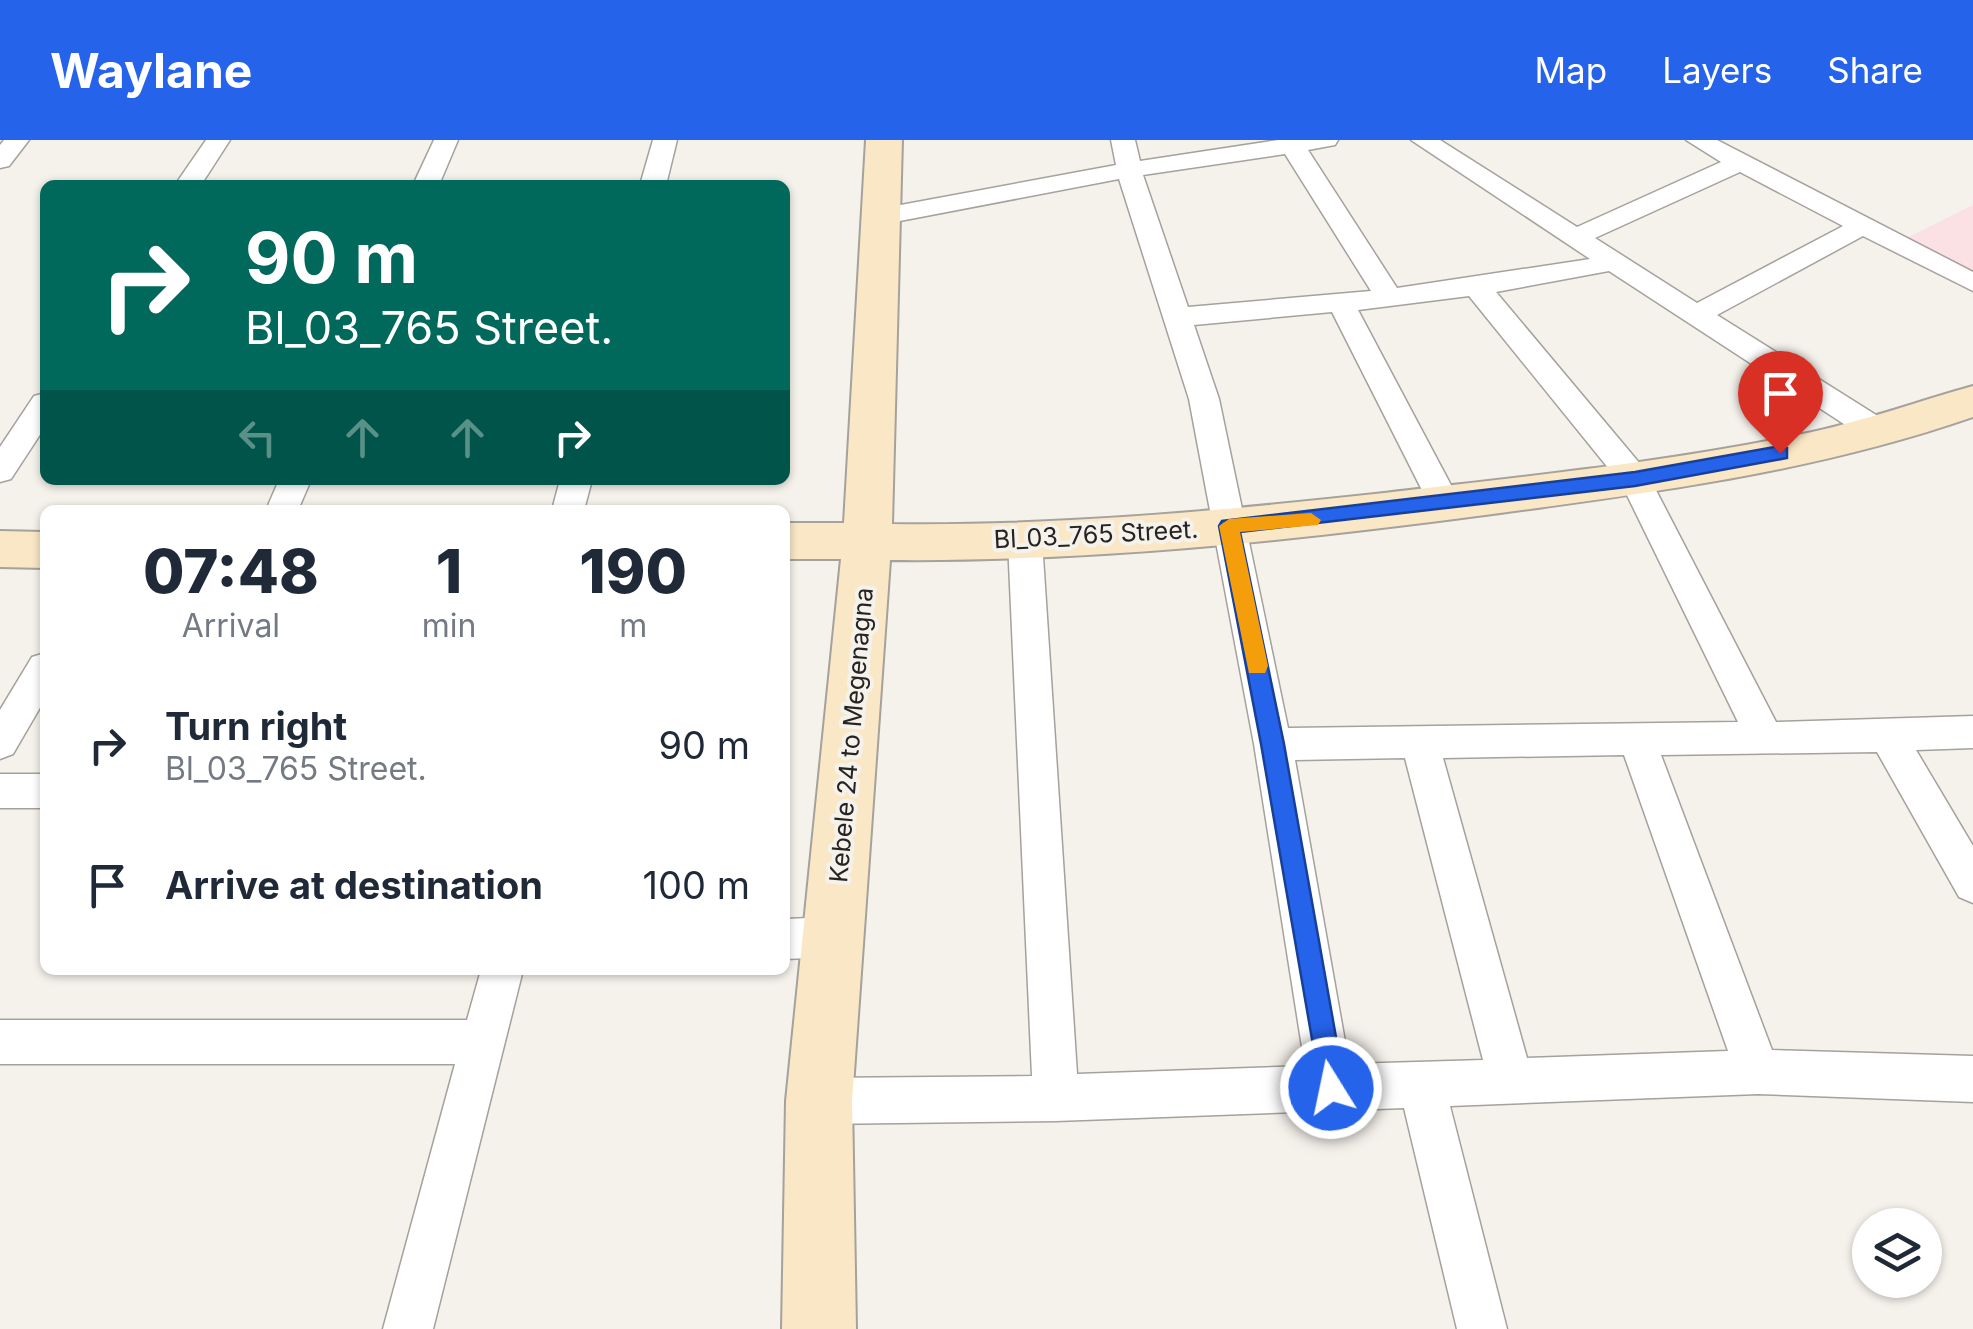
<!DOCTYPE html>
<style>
:root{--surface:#fff;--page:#f2f2f3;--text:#1f2937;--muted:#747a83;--accent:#2563eb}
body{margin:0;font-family:Inter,sans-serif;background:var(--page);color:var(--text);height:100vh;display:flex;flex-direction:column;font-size:38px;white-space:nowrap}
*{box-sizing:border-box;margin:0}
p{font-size:32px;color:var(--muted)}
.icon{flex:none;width:55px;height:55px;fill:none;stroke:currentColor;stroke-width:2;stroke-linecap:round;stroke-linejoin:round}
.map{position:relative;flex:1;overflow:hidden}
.drawer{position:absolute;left:40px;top:365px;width:750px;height:470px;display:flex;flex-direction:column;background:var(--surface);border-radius:15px;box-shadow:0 2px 8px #0004}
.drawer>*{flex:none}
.top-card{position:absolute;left:40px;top:40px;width:750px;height:305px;border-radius:15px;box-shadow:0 2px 8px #0004;background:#00695c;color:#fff;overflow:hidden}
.buttons{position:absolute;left:1852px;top:1068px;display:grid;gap:20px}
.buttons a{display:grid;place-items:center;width:90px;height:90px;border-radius:50%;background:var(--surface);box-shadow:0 2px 8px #0004;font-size:50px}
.pin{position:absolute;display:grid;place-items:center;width:85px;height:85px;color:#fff;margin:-102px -42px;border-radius:50% 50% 50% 0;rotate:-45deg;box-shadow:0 0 10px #0007}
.pin .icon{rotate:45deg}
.me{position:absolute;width:110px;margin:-55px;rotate:350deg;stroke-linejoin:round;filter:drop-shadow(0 0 8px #0008)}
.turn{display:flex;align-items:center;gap:35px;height:210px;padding:0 40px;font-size:45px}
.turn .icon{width:130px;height:130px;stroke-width:2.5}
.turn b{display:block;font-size:70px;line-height:85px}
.lanes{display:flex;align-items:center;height:95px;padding:0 40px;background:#0003;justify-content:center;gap:50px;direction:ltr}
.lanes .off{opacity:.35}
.eta{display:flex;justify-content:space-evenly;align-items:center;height:170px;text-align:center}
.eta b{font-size:60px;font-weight:800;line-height:70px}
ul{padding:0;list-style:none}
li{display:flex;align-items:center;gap:30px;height:140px;padding:0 40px}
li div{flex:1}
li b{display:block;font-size:38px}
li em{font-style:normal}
header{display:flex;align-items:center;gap:60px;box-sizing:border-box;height:140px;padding:0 50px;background:var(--accent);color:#fff}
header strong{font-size:48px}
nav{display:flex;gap:55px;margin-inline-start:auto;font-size:35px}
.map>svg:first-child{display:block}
.medical{fill:#fbe0e4}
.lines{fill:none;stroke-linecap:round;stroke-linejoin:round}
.street-casing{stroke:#a5a19c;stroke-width:3}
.secondary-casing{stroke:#a5a19c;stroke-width:4}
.street{fill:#fff;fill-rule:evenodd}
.secondary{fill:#fae7c6;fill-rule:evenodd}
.route{fill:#2563eb;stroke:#184099;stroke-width:2.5}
.slow{fill:#f59e0b}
.labels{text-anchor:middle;stroke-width:8;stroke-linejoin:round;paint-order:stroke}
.street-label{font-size:25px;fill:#262422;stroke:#f5f1eb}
</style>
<header>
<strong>Waylane</strong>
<nav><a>Map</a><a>Layers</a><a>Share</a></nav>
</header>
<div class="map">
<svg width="1973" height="1189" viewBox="0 0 1973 1189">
<rect width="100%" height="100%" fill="#f5f1eb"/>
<path class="medical" d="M 1973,65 L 1973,134 L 1903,100 Z"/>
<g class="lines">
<g class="street-casing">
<g id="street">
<path d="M 4,0 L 29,0 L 9,26 L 0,28 L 0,5 Z"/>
<path d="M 206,0 L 230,0 L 201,45 L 175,45 Z"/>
<path d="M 434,0 L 458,0 L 439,45 L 413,45 Z"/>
<path d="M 653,0 L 677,0 L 666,45 L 640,45 Z"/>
<path d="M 1111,0 L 1135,0 L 1140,21 L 1278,0 L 1338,0 L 1335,5 L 1308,10 L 1397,148 L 1590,119 L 1411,0 L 1440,0 L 1577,87 L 1721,22 L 1686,0 L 1717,0 L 1973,132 L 1973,151 L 1863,96 L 1717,175 L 1892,285 L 1896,293 L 1892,301 L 1881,304 L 1870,301 L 1609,131 L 1496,152 L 1646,331 L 1776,582 L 1973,576 L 1973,608 L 1916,610 L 1973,706 L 1973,763 L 1959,757 L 1877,612 L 1661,615 L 1772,910 L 1973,916 L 1973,962 L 1758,954 L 1450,966 L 1507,1189 L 1457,1189 L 1404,968 L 1056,981 L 819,984 L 803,977 L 796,961 L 803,945 L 819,938 L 1032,936 L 1008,401 L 1013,392 L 1025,389 L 1037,392 L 1042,401 L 1077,934 L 1305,926 L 1254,604 L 1189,259 L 1119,39 L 879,85 L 866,77 L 879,69 L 1116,25 ZM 1285,14 L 1371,151 L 1188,167 L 1143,35 ZM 1740,32 L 1843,86 L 1697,163 L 1595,98 ZM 1469,156 L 1622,345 L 1738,582 L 1288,588 L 1219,259 L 1194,185 L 1332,172 L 1429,364 L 1434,372 L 1445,376 L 1456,372 L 1461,364 L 1358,170 ZM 1624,615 L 1728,911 L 1527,918 L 1443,618 ZM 1405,618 L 1483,920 L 1349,924 L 1295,620 Z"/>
<path d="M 45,253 L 45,287 L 11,339 L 0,342 L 0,307 L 34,256 Z"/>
<path d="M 279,340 L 311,340 L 298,370 L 266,370 Z"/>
<path d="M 560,340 L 592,340 L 584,370 L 552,370 Z"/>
<path d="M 45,513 L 45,559 L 13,614 L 0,619 L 0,570 L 32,517 Z"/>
<rect x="0" y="634" width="45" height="34"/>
<path d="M 834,777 L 849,783 L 855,797 L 849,811 L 834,817 L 785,819 L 785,779 Z"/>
<path d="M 481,830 L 523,830 L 433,1189 L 383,1189 L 455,924 L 0,924 L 0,880 L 467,880 Z"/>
</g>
</g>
<g class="secondary-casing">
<g id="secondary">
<path d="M 866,0 L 902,0 L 892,384 C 1057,386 1220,371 1384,353 C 1527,336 1672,322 1812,292 C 1867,280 1919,261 1973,246 L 1973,277 C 1815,332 1650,353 1485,375 C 1288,401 1089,422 890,420 L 852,961 L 856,1189 L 782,1189 L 786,961 L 841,419 L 785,419 L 785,383 L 844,383 Z"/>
<path d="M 0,391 L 45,392 L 45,428 L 0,427 Z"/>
</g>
</g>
<use href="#street" class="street"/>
<use href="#secondary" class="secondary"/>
</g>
<path class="route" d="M 1780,306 L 1787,308 L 1787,318 L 1635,346 L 1240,392 L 1284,604 L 1345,948 L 1341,957 L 1331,962 L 1322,957 L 1261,604 L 1219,386 L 1222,381 L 1635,332 Z"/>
<path class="slow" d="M 1311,373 L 1321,380 L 1318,385 L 1240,392 L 1268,526 L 1265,533 L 1249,533 L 1219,386 L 1229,379 Z"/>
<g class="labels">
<g class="street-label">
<text transform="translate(1096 394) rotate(-3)" y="9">Bl_03_765 Street.</text>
<text transform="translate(851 595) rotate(-85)" y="9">Kebele 24 to Megenagna</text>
</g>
</g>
</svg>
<div class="buttons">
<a><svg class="icon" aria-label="layers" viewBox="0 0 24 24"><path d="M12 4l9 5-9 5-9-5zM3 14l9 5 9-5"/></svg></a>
</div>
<div class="pin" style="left:1780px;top:313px;background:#d93025"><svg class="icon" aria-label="arrive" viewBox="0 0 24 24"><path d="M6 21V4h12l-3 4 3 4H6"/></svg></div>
<svg class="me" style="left:1331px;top:948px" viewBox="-20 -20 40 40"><circle r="17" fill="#2563eb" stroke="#fff" stroke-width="3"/><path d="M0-11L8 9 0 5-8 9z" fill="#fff"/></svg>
<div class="top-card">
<div class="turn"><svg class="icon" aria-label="right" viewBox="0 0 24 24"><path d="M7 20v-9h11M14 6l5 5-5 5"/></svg><div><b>90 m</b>Bl_03_765 Street.</div></div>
<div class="lanes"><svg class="icon off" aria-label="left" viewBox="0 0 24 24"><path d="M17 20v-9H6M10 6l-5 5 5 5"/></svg><svg class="icon off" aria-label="ahead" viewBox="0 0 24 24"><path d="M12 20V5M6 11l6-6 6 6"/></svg><svg class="icon off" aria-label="ahead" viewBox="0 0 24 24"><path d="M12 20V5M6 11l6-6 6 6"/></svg><svg class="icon" aria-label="right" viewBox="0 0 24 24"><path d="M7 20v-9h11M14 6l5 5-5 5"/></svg></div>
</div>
<section class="drawer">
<div class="eta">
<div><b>07:48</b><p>Arrival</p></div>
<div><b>1</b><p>min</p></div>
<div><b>190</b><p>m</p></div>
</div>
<ul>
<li><svg class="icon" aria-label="right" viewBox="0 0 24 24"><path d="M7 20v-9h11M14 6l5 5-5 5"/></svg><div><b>Turn right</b><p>Bl_03_765 Street.</p></div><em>90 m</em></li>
<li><svg class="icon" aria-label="arrive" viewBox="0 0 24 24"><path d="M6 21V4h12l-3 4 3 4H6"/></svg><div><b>Arrive at destination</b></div><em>100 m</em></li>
</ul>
</section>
</div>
